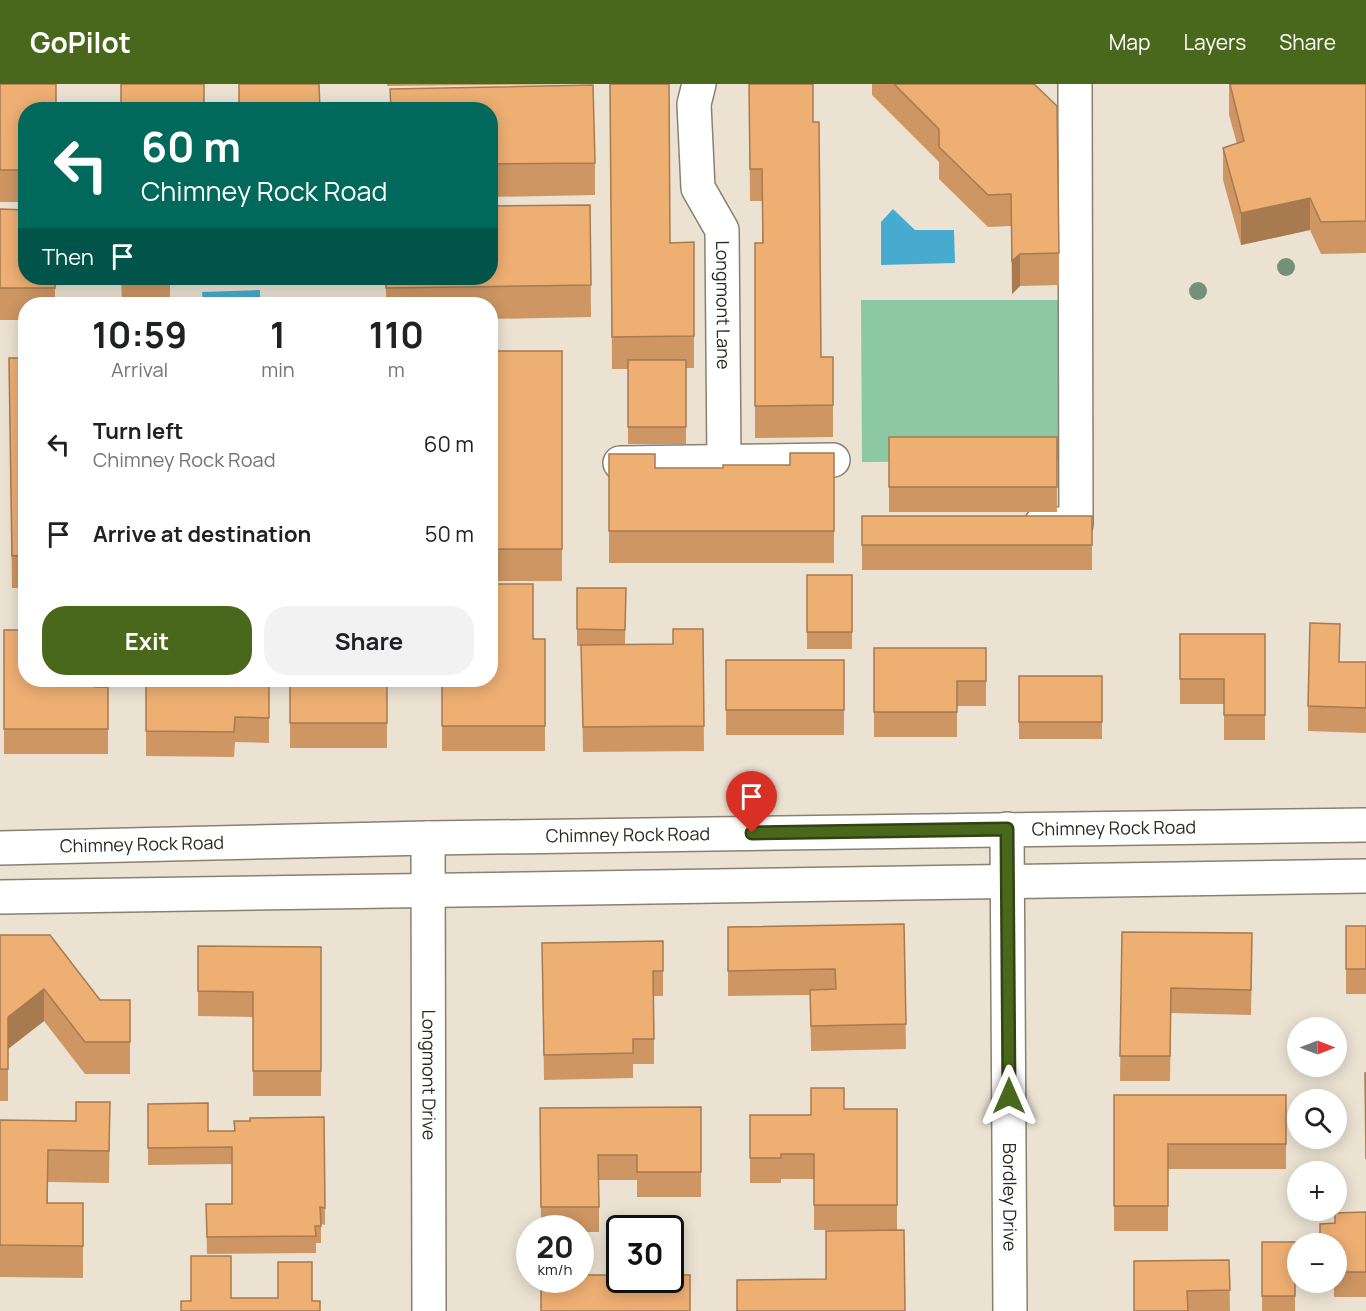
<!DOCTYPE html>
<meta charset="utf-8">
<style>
:root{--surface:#fff;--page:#f2f2f2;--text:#202124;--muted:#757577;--accent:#4a681c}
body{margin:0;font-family:Manrope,sans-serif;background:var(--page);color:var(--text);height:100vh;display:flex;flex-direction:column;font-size:22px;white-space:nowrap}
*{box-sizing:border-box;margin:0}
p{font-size:20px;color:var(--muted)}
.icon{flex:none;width:33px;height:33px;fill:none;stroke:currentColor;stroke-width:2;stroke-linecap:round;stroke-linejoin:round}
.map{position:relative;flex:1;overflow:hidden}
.side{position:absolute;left:18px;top:213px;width:480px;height:390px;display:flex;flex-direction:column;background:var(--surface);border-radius:24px;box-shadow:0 3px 15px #0003}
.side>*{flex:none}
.banner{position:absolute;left:18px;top:18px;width:480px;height:183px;border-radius:24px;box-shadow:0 3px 15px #0003;background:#00695c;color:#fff;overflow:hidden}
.needle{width:39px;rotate:90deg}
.buttons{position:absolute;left:1287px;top:933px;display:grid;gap:12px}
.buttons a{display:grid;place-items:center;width:60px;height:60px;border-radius:50%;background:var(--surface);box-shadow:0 3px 15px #0003;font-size:30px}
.speed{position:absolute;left:516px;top:1131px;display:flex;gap:12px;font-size:30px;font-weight:700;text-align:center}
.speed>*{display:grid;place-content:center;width:78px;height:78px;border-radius:50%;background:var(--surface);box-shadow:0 3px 15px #0003;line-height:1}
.speed small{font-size:15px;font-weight:400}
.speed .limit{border:3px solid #111;border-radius:9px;background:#fff;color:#111}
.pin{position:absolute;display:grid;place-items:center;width:51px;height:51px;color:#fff;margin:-62px -26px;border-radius:50% 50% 50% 0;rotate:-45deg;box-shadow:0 0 6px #0007}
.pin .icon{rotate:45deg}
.me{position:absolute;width:66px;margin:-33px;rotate:0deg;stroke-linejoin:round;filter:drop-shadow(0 0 4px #0008)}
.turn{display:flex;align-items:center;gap:21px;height:126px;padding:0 24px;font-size:27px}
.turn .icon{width:78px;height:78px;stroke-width:2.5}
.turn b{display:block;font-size:42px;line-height:51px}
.then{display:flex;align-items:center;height:57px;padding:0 24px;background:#0003;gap:12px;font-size:22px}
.eta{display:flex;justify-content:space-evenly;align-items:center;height:102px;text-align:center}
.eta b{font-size:36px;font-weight:700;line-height:42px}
.primary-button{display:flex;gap:12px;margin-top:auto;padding:12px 24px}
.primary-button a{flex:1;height:69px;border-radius:24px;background:var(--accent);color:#fff;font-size:24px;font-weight:700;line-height:69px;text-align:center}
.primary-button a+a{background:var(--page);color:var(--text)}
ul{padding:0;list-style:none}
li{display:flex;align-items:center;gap:18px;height:90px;padding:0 24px}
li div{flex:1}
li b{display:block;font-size:22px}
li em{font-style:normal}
header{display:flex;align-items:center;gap:36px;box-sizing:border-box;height:84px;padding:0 30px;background:var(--accent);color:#fff}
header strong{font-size:28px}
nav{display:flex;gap:33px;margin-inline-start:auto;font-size:21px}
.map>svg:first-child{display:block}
.green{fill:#8cc8a3}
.water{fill:#46abcf}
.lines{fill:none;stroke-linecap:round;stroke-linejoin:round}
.minor-casing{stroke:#898072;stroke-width:36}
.major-casing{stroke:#898072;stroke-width:36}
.minor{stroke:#fff;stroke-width:33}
.major{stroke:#fff;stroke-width:33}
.tree{fill:#739179}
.wall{fill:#cd9663}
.shaded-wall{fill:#a77a50}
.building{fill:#eeaf73;stroke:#a77a50;stroke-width:1.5}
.route-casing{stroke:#304412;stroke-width:15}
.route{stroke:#4a681c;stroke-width:10}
.labels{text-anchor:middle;stroke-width:4.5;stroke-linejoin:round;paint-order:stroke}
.street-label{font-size:18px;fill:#2d2924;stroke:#ebe2d2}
</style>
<header>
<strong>GoPilot</strong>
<nav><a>Map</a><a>Layers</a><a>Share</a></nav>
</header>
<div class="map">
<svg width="1366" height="1227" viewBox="0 0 1366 1227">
<rect width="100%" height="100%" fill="#ebe2d2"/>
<path class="green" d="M 861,216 L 1059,216 L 1060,377 L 862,378 Z"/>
<g class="water">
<path d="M 893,125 L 915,146 L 954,146 L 955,179 L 881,181 L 881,138 Z"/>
<path d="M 260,206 L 260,220 L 203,220 L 202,208 Z"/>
</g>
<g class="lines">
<g class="minor-casing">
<g id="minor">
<path id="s1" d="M 699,0 L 694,20 L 698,104 L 722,146 L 724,378"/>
<path d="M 620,379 L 833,376"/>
<path d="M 1041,440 L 1076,440 L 1075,0"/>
<path id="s2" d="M 1007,745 L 1010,1227"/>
<path id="s3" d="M 428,754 L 429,1227"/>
</g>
</g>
<g class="major-casing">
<g id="major">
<path id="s4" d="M 0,764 L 428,754 L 1366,741"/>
<path d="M 0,813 L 1366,792"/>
</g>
</g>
<use href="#minor" class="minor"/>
<use href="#major" class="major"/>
</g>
<g class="tree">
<circle cx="1286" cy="183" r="9"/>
<circle cx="1198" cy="207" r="9"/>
</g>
<g class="wall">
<path d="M 0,0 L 26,26 L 26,118 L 0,118 Z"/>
<path d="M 387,0 L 575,0 L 387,2 Z"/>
<path d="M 610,0 L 670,159 L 694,158 L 694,284 L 686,284 L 686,360 L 628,360 L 628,285 L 612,285 Z"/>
<path d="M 749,0 L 813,38 L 821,273 L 833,273 L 833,353 L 755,354 L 755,159 L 762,159 L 762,117 L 750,117 Z"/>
<path d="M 872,0 L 1034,0 L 1059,169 L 1059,201 L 1020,202 L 1012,210 L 1011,142 L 988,143 L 939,95 L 939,78 L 872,11 Z"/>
<path d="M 1229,0 L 1366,0 L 1366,169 L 1321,170 L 1310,146 L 1241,161 L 1223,96 L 1223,64 L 1237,60 L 1229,31 Z"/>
<path d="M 490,26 L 595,79 L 595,111 L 490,113 Z"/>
<path d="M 590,121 L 591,233 L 490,235 L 490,220 L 386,220 L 386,194 Z"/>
<path d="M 0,125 L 55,194 L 55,220 L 26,220 L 26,236 L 0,236 Z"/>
<path d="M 121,194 L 205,194 L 205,198 L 170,198 L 170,220 L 122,220 Z"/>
<path d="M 240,194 L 321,194 L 321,195 L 240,196 Z"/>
<rect x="490" y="267" width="72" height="230"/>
<path d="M 9,274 L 26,274 L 26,504 L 12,504 Z"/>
<rect x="889" y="353" width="168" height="75"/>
<path d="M 834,369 L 834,479 L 609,479 L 609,370 L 655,384 L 723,384 L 790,381 Z"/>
<rect x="862" y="432" width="230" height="54"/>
<rect x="807" y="491" width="45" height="74"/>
<path d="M 577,504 L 626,504 L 625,560 L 673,560 L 703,545 L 704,667 L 583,668 L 581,562 L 577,562 Z"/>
<path d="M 4,546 L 95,603 L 108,603 L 108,670 L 4,670 Z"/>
<path d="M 1180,550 L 1265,550 L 1265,656 L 1224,656 L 1224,620 L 1180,620 Z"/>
<path d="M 533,555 L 545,555 L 545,667 L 442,667 L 442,596 L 490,596 Z"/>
<path d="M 874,564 L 986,564 L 986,622 L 957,622 L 957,653 L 874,653 Z"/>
<rect x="726" y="576" width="118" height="75"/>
<path d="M 1339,578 L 1366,578 L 1366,649 L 1308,647 L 1308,622 Z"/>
<rect x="1019" y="592" width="83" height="63"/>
<path d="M 146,596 L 269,596 L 269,659 L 235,658 L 234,673 L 146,672 Z"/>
<rect x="290" y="596" width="97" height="68"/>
<path d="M 904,840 L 906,965 L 811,967 L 810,911 L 728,912 L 728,843 Z"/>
<rect x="1346" y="842" width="20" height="68"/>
<path d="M 1122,848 L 1252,874 L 1251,931 L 1171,929 L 1170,997 L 1120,997 Z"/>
<path d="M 0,851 L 100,916 L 130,916 L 130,990 L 85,990 L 44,937 L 8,965 L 8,1017 L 0,1017 Z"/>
<path d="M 663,857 L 663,912 L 654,912 L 654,980 L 633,980 L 633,994 L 544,996 L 542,859 Z"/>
<path d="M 198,862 L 321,863 L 321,1012 L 253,1012 L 253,933 L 198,932 Z"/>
<path d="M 1114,1011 L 1286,1011 L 1286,1085 L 1168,1085 L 1168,1147 L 1114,1147 Z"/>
<path d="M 110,1018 L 109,1099 L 48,1098 L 48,1119 L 83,1119 L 83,1194 L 0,1193 L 0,1036 L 76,1037 Z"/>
<path d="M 148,1020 L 208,1047 L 234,1047 L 234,1037 L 250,1037 L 324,1033 L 325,1141 L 321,1140 L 321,1159 L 316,1159 L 316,1169 L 207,1170 L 206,1120 L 232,1120 L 232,1080 L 148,1081 Z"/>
<path d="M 701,1023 L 701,1113 L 637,1113 L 637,1096 L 599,1096 L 599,1148 L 580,1148 L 580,1144 L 541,1144 L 540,1024 Z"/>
<path d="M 844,1025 L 897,1025 L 897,1146 L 814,1146 L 814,1095 L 781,1095 L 781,1099 L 750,1099 L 750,1031 L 811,1031 Z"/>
<path d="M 1366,1128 L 1366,1213 L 1334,1213 L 1334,1198 L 1336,1198 L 1336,1160 L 1335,1139 Z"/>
<rect x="1262" y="1158" width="33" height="69"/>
<path d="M 1229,1176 L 1230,1227 L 1134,1227 Z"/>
</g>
<g class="shaded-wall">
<path d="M 1310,114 L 1310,146 L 1241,161 L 1241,129 Z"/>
<path d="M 1020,170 L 1020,202 L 1012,210 L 1012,177 Z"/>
<path d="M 44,905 L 44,937 L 8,965 L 8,933 Z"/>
</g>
<g class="building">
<path d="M 0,0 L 56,0 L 56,26 L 26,26 L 26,86 L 0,86 Z"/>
<rect x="121" y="0" width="83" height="26"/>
<path d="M 239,0 L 319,0 L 320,26 L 239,26 Z"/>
<path d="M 610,0 L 669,0 L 670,159 L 694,158 L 694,252 L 612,253 Z"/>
<path d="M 749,0 L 813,0 L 813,38 L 819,38 L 821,273 L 833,273 L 833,321 L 755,322 L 755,159 L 763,159 L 762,85 L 750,85 Z"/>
<path d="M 894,0 L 1034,0 L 1057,22 L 1059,169 L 1020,170 L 1012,177 L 1011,110 L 988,111 L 939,63 L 939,45 Z"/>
<path d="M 1230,0 L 1366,0 L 1366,137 L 1321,138 L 1310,114 L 1241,129 L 1223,64 L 1244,57 Z"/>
<path d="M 593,1 L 595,79 L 490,80 L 490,26 L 391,26 L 390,5 Z"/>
<path d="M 590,121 L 591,201 L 386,204 L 386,194 L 490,194 L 490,122 Z"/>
<path d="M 0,125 L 26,126 L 26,194 L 55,194 L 55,204 L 0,204 Z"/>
<rect x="122" y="194" width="48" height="6"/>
<rect x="490" y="267" width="72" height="198"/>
<path d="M 9,274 L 26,274 L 26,471 L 12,472 Z"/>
<rect x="628" y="276" width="58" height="67"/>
<rect x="889" y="353" width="168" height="50"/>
<path d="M 790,369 L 834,369 L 834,447 L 609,447 L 609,370 L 655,370 L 655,384 L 723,384 L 723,381 L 790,381 Z"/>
<rect x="862" y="432" width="230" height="29"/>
<rect x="807" y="491" width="45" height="57"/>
<path d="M 490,500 L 533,500 L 533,555 L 545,555 L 545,642 L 442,642 L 442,596 L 490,596 Z"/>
<path d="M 577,504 L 626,504 L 625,546 L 577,545 Z"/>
<path d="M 1310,539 L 1340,540 L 1339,578 L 1366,578 L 1366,624 L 1308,622 Z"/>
<path d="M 673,545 L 703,545 L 704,642 L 583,643 L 581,561 L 673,560 Z"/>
<path d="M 4,546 L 26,546 L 26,596 L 95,596 L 95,603 L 108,603 L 108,645 L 4,645 Z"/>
<path d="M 1180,550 L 1265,550 L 1265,631 L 1224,631 L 1224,595 L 1180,595 Z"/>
<path d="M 874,564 L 986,564 L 986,597 L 957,597 L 957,628 L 874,628 Z"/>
<rect x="726" y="576" width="118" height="50"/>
<rect x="1019" y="592" width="83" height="46"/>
<path d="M 146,596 L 269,596 L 269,634 L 235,633 L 234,648 L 146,647 Z"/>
<rect x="290" y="596" width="97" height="43"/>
<path d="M 904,840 L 906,940 L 811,942 L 810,906 L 836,905 L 835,885 L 728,887 L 728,843 Z"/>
<rect x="1346" y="842" width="20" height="43"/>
<path d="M 1122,848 L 1252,849 L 1251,906 L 1171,904 L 1170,972 L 1120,972 Z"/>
<path d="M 0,851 L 50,851 L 100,916 L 130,916 L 130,958 L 85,958 L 44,905 L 8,933 L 8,985 L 0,985 Z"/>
<path d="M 663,857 L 663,887 L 653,887 L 654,955 L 633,955 L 633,969 L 544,971 L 542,859 Z"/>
<path d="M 198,862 L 321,863 L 321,987 L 253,987 L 253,908 L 198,907 Z"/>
<path d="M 1365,989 L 1366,989 L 1366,1075 Z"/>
<path d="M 811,1004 L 844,1004 L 844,1025 L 897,1025 L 897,1121 L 814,1121 L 814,1070 L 781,1070 L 781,1074 L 750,1074 L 750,1031 L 811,1031 Z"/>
<path d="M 1114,1011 L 1286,1011 L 1286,1060 L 1168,1060 L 1168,1122 L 1114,1122 Z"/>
<path d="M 76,1018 L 110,1018 L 109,1067 L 48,1066 L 47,1119 L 83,1119 L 83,1162 L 0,1161 L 0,1036 L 76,1037 Z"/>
<path d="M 208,1019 L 208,1047 L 235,1047 L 234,1037 L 250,1037 L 250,1034 L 324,1033 L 325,1124 L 320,1123 L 321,1142 L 315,1142 L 316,1152 L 207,1153 L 206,1120 L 232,1120 L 232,1063 L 148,1064 L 148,1020 Z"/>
<path d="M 701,1023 L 701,1088 L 637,1088 L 637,1071 L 598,1071 L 599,1123 L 541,1123 L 540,1024 Z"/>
<path d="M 1366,1128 L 1366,1188 L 1336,1188 L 1336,1160 L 1320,1160 L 1320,1140 L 1335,1139 L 1335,1129 Z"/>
<path d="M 904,1146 L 905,1227 L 737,1227 L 737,1196 L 826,1195 L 826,1147 Z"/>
<rect x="1262" y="1158" width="33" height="54"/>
<path d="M 191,1172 L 231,1172 L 231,1214 L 278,1214 L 278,1178 L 312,1178 L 312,1217 L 320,1217 L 320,1227 L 181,1227 L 181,1217 L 191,1217 Z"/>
<path d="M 1229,1176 L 1230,1206 L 1187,1207 L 1188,1227 L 1134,1227 L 1134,1177 Z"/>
<path d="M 580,1191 L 620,1191 L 620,1196 L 670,1196 L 670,1191 L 690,1191 L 690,1227 L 541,1227 L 541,1196 L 580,1196 Z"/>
</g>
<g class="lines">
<g class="route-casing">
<path id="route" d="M 752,749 L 1007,745 L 1009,1012"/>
</g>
<use href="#route" class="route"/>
</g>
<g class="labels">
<g class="street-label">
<text dy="6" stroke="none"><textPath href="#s1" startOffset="228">Longmont Lane</textPath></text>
<text dy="6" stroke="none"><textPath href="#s4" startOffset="1114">Chimney Rock Road</textPath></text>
<text dy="6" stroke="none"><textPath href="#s4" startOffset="628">Chimney Rock Road</textPath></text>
<text dy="6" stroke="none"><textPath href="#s4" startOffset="142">Chimney Rock Road</textPath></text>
<text dy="6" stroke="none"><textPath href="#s3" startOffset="237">Longmont Drive</textPath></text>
<text dy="6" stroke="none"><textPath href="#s2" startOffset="368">Bordley Drive</textPath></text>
</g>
</g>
</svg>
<div class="buttons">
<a><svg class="needle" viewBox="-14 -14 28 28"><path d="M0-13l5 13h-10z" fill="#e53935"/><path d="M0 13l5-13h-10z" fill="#757577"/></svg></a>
<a><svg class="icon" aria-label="search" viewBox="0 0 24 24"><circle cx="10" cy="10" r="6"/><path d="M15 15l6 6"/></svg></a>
<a>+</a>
<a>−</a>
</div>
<div class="speed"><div>20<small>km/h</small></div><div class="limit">30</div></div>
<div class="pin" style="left:752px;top:749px;background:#d93025"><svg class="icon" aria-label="arrive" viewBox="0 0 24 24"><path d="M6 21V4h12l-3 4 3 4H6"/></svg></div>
<svg class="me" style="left:1009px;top:1012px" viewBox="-20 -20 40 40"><path d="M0-17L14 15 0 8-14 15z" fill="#4a681c" stroke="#fff" stroke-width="4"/></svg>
<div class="banner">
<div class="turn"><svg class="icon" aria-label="left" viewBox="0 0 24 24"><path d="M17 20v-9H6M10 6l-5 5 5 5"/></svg><div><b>60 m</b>Chimney Rock Road</div></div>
<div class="then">Then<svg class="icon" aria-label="arrive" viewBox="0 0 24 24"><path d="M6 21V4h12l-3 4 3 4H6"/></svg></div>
</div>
<section class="side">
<div class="eta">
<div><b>10:59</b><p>Arrival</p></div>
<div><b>1</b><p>min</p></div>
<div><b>110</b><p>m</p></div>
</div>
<ul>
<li><svg class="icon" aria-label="left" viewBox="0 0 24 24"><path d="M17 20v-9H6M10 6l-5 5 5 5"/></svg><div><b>Turn left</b><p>Chimney Rock Road</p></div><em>60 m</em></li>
<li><svg class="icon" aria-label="arrive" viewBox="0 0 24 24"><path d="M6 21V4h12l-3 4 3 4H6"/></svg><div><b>Arrive at destination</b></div><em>50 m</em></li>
</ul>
<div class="primary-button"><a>Exit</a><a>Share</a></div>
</section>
</div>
